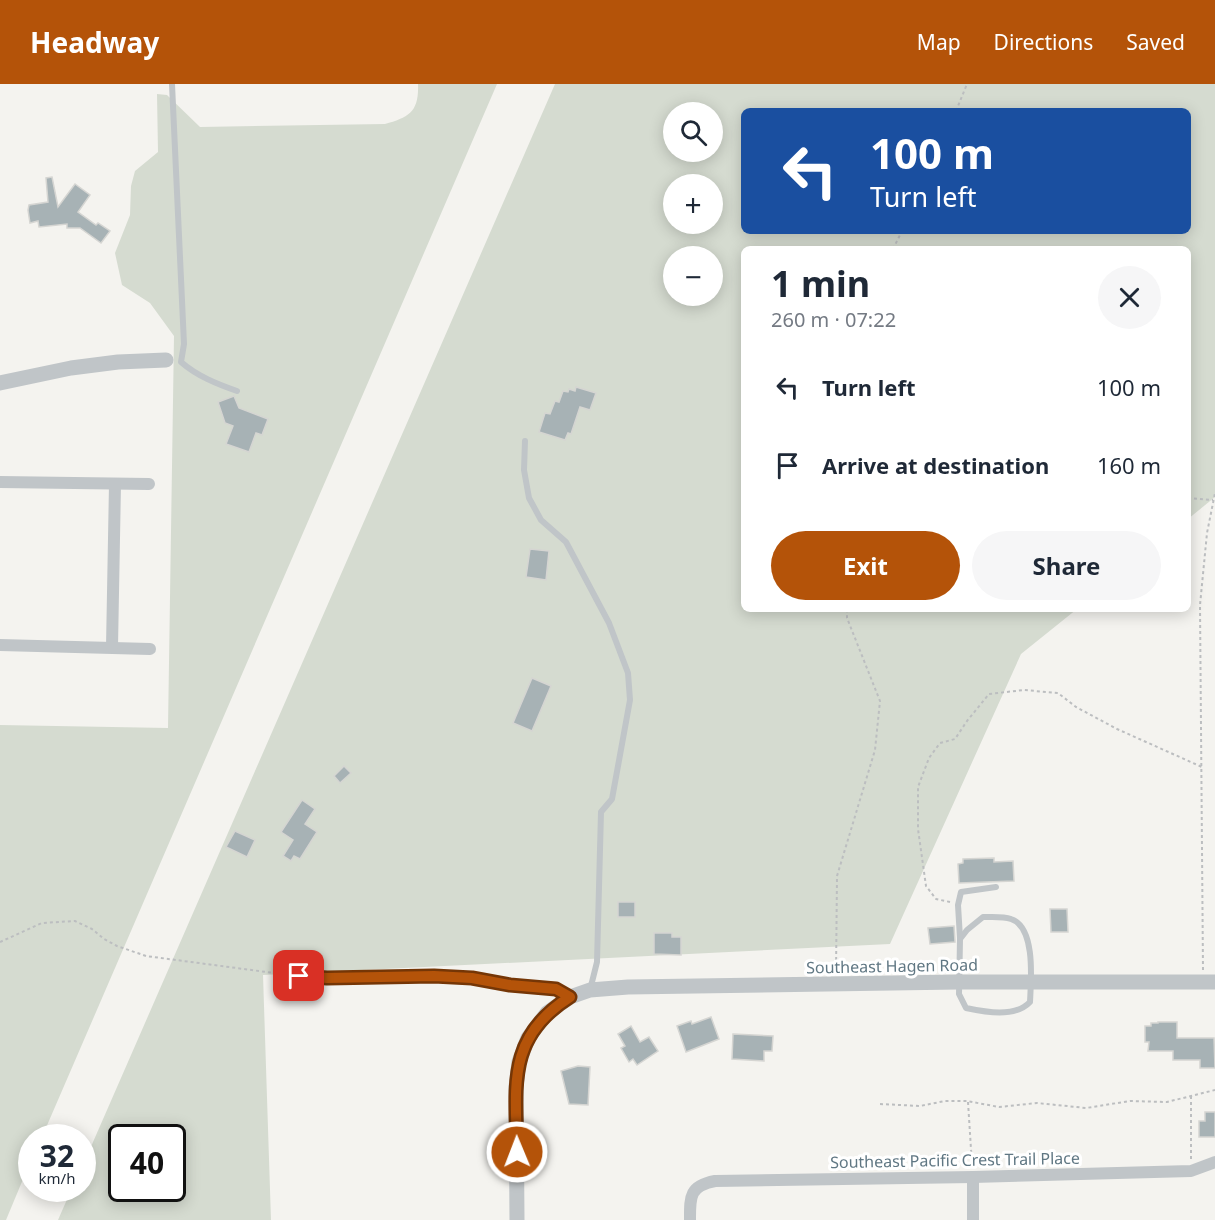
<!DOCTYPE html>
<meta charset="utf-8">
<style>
:root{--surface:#fff;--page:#f6f6f7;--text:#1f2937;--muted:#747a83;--accent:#b45309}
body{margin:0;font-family:"Noto Sans",sans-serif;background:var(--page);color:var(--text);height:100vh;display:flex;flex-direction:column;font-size:22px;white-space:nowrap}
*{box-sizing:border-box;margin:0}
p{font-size:20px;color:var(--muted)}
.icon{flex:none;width:33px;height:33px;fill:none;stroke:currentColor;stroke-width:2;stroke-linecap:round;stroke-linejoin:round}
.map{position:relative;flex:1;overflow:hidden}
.details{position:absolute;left:741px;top:162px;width:450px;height:366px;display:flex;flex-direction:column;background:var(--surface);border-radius:9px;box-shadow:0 3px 15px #0003}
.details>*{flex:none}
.top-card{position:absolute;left:741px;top:24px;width:450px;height:126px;border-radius:9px;box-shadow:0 3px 15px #0003;background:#1a4fa0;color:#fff;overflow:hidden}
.buttons{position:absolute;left:663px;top:18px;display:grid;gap:12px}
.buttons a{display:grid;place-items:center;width:60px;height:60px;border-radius:50%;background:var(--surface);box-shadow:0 3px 15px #0003;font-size:30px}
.speed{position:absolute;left:18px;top:1040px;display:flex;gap:12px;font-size:30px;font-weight:700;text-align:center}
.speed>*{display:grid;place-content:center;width:78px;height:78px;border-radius:50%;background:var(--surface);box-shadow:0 3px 15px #0003;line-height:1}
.speed small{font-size:15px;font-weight:400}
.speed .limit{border:3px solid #111;border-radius:9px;background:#fff;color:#111}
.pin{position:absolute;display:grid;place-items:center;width:51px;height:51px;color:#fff;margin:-26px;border-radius:12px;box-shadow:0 3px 9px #0006}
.me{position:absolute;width:66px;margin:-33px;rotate:359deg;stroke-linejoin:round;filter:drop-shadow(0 0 4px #0008)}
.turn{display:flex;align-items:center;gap:21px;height:126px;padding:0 30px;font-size:27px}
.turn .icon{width:78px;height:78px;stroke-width:2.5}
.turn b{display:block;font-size:42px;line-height:51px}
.round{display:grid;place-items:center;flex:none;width:63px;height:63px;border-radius:32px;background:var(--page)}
.overview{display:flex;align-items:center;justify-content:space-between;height:102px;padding:0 30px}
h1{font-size:36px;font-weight:700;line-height:45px}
.primary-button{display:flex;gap:12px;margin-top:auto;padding:12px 30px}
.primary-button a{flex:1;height:69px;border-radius:36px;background:var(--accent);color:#fff;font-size:24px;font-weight:700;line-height:69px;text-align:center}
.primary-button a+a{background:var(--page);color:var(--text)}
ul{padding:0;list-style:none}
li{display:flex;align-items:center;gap:18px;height:78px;padding:0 30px}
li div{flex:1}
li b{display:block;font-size:22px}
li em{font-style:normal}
header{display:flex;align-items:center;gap:36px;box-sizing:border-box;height:84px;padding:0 30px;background:var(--accent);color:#fff}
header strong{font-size:28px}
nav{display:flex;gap:33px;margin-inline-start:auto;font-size:21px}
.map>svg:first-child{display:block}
.green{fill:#d5dbd0;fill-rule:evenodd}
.building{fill:#a7b2b5;stroke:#d5d5d2;stroke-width:1.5}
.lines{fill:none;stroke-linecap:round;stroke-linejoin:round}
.path{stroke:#bcbec0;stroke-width:2;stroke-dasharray:3 3;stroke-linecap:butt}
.service{stroke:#c0c5c8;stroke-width:6}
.minor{stroke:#c0c5c8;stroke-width:12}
.tertiary{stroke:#c0c5c8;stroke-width:15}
.route-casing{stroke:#753606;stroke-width:15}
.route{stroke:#b45309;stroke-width:10}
.labels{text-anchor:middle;stroke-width:6;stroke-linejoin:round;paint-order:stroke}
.street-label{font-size:16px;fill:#607783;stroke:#fff}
</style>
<header>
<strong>Headway</strong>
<nav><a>Map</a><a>Directions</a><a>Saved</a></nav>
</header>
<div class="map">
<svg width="1215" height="1136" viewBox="0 0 1215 1136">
<rect width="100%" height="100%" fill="#f4f3ef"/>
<g class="green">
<path d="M 418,0 L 497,0 L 42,1053 L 32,1053 L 31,1076 L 6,1136 L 0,1136 L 0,641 L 168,644 L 174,252 L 150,219 L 122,201 L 115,169 L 130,131 L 131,102 L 135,87 L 158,68 L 157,10 L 167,11 L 200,43 L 385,40 C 409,33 419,28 418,0 Z"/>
<path d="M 555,0 L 1215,0 L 1215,413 L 1188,435 L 1188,165 L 744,165 L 744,525 L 1077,525 L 1021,570 L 890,860 L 263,891 L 271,1136 L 58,1136 L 72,1104 L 82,1104 L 83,1081 ZM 744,27 L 1188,27 L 1188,147 L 744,147 ZM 674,28 L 712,28 L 712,68 L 674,68 ZM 674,100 L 712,100 L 712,140 L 674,140 ZM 674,172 L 712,172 L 712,212 L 674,212 ZM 122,1053 L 172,1053 L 172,1104 L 122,1104 Z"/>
</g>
<g class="building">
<path d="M 52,93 L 58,123 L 75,100 L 90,111 L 78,128 L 96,141 L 98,139 L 110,147 L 101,159 L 80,144 L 67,144 L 67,140 L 39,143 L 38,137 L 30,139 L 28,126 L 29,121 L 48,118 L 46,94 Z"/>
<path d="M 576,303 L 596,309 L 590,326 L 580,323 L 571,350 L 568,349 L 565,356 L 539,348 L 545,329 L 550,330 L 555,317 L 559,318 L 563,307 L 568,308 L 569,305 L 575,307 Z"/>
<path d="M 234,312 L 239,324 L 268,335 L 262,351 L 256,349 L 249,368 L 226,360 L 233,342 L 225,339 L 218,318 Z"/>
<path d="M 530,465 L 549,467 L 546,496 L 526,493 Z"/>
<path d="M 532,594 L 551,602 L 532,647 L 513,639 Z"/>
<path d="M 344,682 L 351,689 L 340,699 L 334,692 Z"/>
<path d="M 302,716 L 315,725 L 305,740 L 317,748 L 300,775 L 294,772 L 291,777 L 283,772 L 293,756 L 281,748 Z"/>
<path d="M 235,747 L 255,756 L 247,773 L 226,763 Z"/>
<path d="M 994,774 L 994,778 L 1013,777 L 1014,797 L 959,799 L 958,780 L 963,779 L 963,775 Z"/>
<rect x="618" y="818" width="17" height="15"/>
<path d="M 1050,825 L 1067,825 L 1068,848 L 1051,848 Z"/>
<path d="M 954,842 L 955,858 L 930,860 L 928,844 Z"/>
<path d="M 654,849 L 672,849 L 672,853 L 681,853 L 681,871 L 654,870 Z"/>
<path d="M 711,933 L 719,955 L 686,968 L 677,942 L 691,937 L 692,940 Z"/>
<path d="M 1158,938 L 1177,938 L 1177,954 L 1214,954 L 1215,984 L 1200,984 L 1200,976 L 1173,976 L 1173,967 L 1148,967 L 1149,958 L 1145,958 L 1145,942 L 1151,942 L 1151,939 L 1158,939 Z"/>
<path d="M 631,942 L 640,958 L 649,953 L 658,967 L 637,981 L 633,975 L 629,978 L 621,964 L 625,962 L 618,950 Z"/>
<path d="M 733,950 L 773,952 L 772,967 L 764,967 L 764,977 L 732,975 Z"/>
<path d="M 578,982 L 590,983 L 588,1021 L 569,1020 L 561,987 Z"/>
<path d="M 1205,1028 L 1215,1028 L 1215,1053 L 1199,1053 L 1199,1037 L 1205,1037 Z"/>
</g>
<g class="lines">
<g class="path">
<path d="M 956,27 L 967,0"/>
<path d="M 893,165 L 902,147"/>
<path d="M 1188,414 L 1213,416"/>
<path d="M 950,818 L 936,815 L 926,802 L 918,745 L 918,703 L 929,674 L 940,659 L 955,655 L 967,637 L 989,610 L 1024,606 L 1058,609 L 1076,623 L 1117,645 L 1202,683"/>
<path d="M 0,858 L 42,839 L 75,837 L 92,845 L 104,855 L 117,862 L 146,872 L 289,891"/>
<path d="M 1203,886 L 1200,521 L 1207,449 L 1215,409"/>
<path d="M 836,888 L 837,792 L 875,666 L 880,617 L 847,534 L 847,525"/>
<path d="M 968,1018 L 972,1081"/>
<path d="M 880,1020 L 920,1022 L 945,1017 L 967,1017 L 999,1023 L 1037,1019 L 1086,1024 L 1130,1017 L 1167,1018 L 1215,1006"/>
<path d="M 1191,1075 L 1191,1012"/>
</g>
<g class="service">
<path d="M 172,0 L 184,260 L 181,278 C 197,292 217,300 237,307"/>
<path d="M 525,357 L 524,386 L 529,414 L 541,436 L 566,458 L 609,539 L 628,589 L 630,616 L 612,715 L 601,728 L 597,878 L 590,906"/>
<path d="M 983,833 C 992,833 1003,832 1011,835 C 1036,843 1031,897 1030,918 C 1015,934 985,928 966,924 L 959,910 L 960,855 L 967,846 Z"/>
<path d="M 960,854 L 958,821 L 961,808 L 996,803"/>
</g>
<g class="minor">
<path d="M 0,398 L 149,400"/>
<path d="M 0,561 L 150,565"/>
<path d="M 112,563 L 115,400"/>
<path d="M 299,892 L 327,894 L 434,892 L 472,894 L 510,901 L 556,905 L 570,913"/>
<path d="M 973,1093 L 973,1136"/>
<path d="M 690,1136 C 690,1113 689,1102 715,1097 L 973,1093 L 1191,1087 L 1215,1078"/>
</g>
<g class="tertiary">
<path d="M 0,299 L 71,284 L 118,278 L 166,276"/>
<path d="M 517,1136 L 516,1003 L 519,978 L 528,954 L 547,929 L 570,913 L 590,906 L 628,903 L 958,898 L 1215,898"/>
</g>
</g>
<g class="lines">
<g class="route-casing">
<path id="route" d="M 299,892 L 327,894 L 434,892 L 472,894 L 510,901 L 556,905 L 570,913 C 506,953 516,1002 517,1068"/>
</g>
<use href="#route" class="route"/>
</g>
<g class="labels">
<g class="street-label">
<text transform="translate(892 882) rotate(-1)" y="6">Southeast Hagen Road</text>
<text transform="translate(955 1076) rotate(-1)" y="6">Southeast Pacific Crest Trail Place</text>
</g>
</g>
</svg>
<div class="buttons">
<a><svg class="icon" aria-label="search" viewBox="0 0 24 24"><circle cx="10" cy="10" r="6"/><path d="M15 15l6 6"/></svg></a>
<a>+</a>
<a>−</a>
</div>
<div class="speed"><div>32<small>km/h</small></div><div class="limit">40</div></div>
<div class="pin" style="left:299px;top:892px;background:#d93025"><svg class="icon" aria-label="arrive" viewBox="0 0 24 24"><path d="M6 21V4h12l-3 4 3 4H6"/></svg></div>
<svg class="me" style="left:517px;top:1068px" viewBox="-20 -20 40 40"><circle r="17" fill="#b45309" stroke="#fff" stroke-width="3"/><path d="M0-11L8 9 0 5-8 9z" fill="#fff"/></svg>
<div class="top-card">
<div class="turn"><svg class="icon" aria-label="left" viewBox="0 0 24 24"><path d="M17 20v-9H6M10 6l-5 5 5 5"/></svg><div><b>100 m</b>Turn left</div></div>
</div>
<section class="details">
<div class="overview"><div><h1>1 min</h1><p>260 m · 07:22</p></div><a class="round"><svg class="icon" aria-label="close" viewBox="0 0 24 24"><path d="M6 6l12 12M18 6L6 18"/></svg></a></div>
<ul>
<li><svg class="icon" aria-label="left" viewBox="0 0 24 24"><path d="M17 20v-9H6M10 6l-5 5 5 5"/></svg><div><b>Turn left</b></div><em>100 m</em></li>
<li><svg class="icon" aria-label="arrive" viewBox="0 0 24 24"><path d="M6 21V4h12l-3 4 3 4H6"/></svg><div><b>Arrive at destination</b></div><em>160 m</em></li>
</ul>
<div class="primary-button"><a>Exit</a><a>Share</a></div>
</section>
</div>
